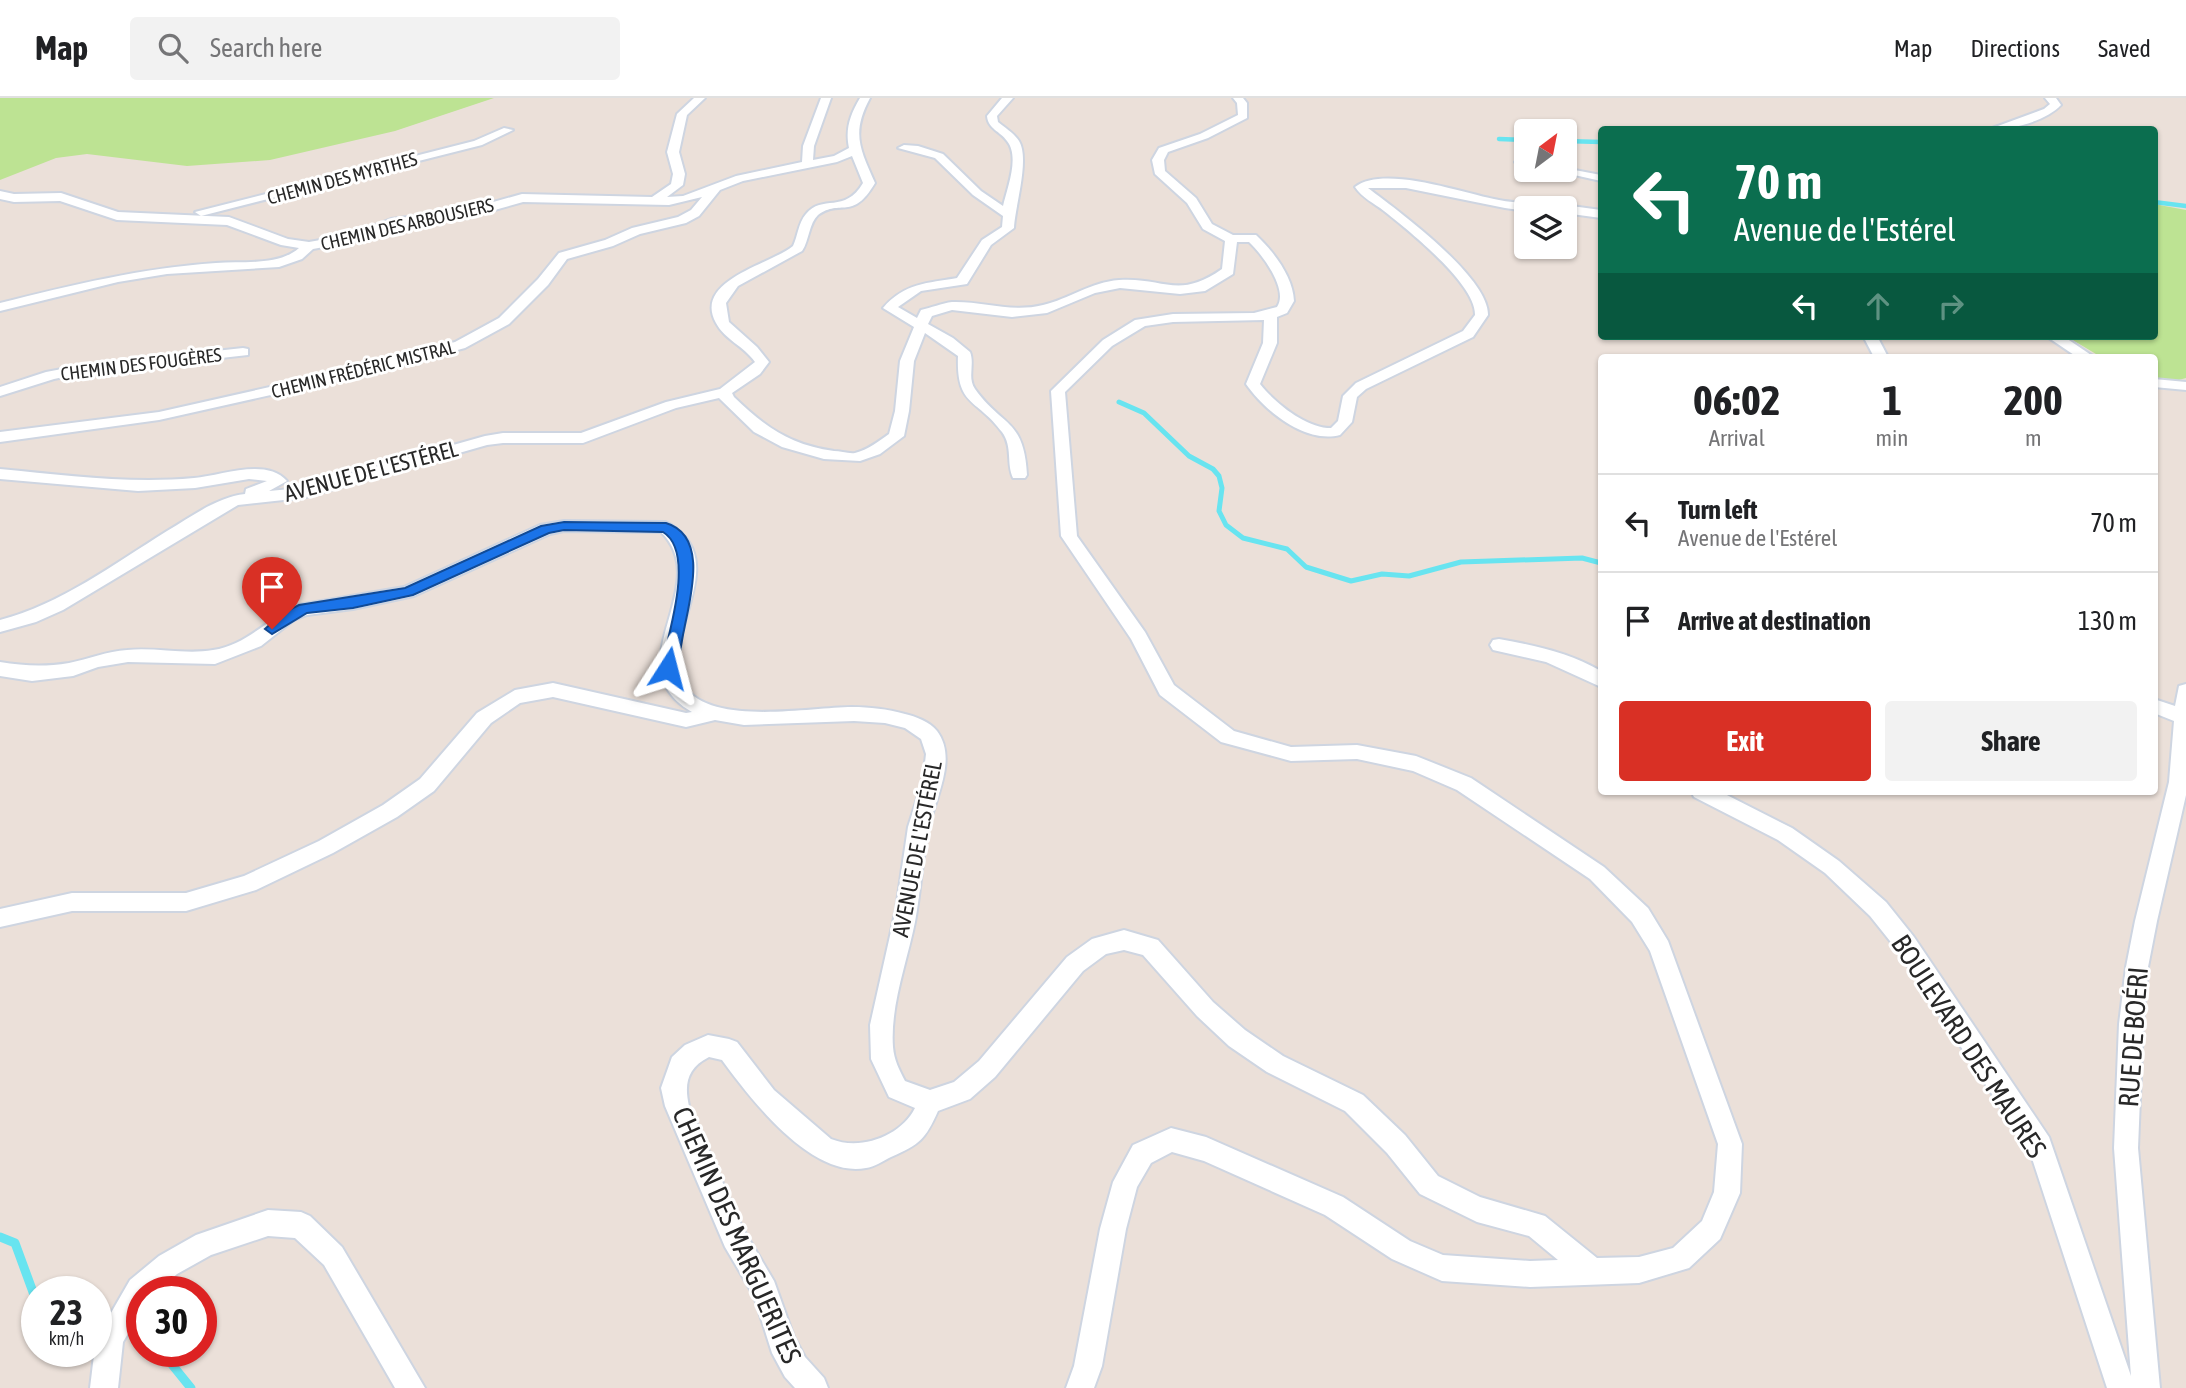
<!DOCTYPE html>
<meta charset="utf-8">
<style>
:root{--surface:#fff;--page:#f2f2f2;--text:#202124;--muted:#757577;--line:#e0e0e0;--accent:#d93025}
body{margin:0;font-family:"Asap Condensed",sans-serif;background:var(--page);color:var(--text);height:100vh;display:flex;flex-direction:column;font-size:26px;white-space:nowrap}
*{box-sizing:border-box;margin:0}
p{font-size:23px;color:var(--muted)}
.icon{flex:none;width:38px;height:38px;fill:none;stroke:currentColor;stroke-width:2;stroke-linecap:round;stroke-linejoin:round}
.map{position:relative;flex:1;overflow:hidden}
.details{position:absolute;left:1598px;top:256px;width:560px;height:441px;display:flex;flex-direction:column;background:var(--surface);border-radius:7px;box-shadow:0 2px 5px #0004}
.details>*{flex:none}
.guide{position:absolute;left:1598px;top:28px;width:560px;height:214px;border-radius:7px;box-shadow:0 2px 5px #0004;background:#0b6e4f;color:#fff;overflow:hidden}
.needle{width:46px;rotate:32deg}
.buttons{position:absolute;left:1514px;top:21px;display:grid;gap:14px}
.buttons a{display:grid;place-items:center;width:63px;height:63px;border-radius:7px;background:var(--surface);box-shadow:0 2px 5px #0004;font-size:35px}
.speed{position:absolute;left:21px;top:1178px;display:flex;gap:14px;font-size:35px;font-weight:700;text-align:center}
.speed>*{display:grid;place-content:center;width:91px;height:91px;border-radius:50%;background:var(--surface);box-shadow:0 2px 5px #0004;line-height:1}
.speed small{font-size:18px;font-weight:400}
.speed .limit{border:10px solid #d22;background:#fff;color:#111}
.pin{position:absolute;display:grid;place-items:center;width:60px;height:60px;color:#fff;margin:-72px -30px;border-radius:50% 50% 50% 0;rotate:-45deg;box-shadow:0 0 7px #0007}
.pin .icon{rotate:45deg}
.me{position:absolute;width:77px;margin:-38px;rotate:9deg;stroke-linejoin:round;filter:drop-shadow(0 0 5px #0008)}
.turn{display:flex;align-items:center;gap:24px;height:147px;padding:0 21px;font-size:32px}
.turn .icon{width:91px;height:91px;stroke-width:2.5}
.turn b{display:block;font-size:49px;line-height:60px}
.lanes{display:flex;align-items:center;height:66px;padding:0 21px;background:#0003;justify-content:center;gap:35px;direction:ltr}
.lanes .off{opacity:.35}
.eta{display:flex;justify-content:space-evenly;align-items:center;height:119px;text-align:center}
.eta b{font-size:42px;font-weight:700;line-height:49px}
.cta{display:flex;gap:14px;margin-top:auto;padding:14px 21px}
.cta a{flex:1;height:80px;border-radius:7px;background:var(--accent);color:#fff;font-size:28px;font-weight:700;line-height:80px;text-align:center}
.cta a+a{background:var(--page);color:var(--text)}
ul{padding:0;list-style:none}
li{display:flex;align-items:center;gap:21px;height:98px;padding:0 21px;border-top:2px solid var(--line)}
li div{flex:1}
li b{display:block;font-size:26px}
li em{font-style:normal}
header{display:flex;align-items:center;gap:42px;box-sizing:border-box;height:98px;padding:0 35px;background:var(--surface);border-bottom:2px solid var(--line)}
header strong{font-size:33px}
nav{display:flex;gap:38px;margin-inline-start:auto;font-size:24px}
.search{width:490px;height:63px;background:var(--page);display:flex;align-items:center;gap:18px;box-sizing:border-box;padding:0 24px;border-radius:7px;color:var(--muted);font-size:26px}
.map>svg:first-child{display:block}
.green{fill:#bde393}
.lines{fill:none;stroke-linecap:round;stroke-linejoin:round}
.stream-far2{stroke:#68e4f0;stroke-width:4.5}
.stream-far1{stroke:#68e4f0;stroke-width:5}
.stream{stroke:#68e4f0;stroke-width:9}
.minor-casing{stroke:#ced5e1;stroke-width:4}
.minor{fill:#fff;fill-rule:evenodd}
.route{fill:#1a73e8;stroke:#114b97;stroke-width:2}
.labels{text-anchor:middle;stroke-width:6;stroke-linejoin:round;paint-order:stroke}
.far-street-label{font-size:19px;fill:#282828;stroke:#fff}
.street-label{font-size:23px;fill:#282828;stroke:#fff}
.near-street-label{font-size:28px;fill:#282828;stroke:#fff}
</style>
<header>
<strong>Map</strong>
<div class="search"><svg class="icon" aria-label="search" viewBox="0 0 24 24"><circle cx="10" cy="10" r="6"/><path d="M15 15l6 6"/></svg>Search here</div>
<nav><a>Map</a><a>Directions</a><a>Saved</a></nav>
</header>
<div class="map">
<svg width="2186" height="1290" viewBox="0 0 2186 1290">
<rect width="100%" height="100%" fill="#ebe0d9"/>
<g class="green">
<path d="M 0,0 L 494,0 L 395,33 L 270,62 L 187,68 L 87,56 L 56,60 L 0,82 Z"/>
<path d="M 2154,106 L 2186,112 L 2186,280 L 2175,283 L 2154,280 L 2154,259 L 2101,259 L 2066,238 L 2154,238 Z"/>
</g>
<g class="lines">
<g class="stream-far2">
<path d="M 1499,41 L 1526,42"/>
<path d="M 1564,43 L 1601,44"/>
<path d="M 2154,104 L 2186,108"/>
</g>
<path class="stream-far1" d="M 1119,304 L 1144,315 L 1189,358 L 1213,371 L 1219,378 L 1222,390 L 1219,413 L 1226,427 L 1243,440 L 1287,451 L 1306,469 L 1351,483 L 1382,476 L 1409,478 L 1461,464 L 1582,460 L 1601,465"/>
<g class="stream">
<path d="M 0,1139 L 15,1145 L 37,1205"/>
<path d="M 135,1226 L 142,1231"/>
<path d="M 161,1253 L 191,1290"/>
</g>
<g class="minor-casing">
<g id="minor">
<path d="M 694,0 L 705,0 L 687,17 L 679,54 L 685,76 L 683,87 L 667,99 L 683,98 L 736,78 L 802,64 L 803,48 L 821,0 L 831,0 L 814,48 L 813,62 L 834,58 L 849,50 C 845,31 850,17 860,0 L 870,0 C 851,35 860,51 875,85 C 852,124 841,100 818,117 C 809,125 809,143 802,153 L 738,188 L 726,205 L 729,224 L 757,249 L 769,264 L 760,276 L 732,295 L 734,299 C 765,329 790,347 834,353 C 840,353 849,356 855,355 C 868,352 879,343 889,336 L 895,313 L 900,263 L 914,229 L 883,210 C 904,185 928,185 957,180 L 982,142 L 1002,129 L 1003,118 L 973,97 L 935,60 L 898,50 L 904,47 L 918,48 L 943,56 L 981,93 L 1003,108 C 1007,90 1020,59 1007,43 C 1000,33 988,31 987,18 L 1002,0 L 1013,0 L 997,18 L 998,24 C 1005,30 1014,35 1019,43 C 1030,61 1015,108 1014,130 L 991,147 L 967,186 L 921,193 L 898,209 L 917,220 L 921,212 C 931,210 942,205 952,204 C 983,203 1012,215 1043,207 C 1069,201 1091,184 1119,182 C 1164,179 1178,202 1222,171 L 1225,143 L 1203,131 L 1187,105 L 1155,76 L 1152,62 L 1159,50 L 1200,36 L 1238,17 L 1237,5 L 1233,0 L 1243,0 L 1247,5 L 1247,20 L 1208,40 L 1168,54 L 1164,62 L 1165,73 L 1196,100 L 1212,126 L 1233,137 L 1256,137 C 1274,154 1293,179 1294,203 L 1287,215 L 1277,219 L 1277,245 L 1260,286 C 1275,305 1306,330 1331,330 L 1338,323 L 1343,298 L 1356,285 L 1463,233 L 1475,217 C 1476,186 1408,132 1384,113 C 1374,105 1362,100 1355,89 C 1384,66 1465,96 1499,102 C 1513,105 1528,104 1542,107 L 1544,110 L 1526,110 L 1526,113 L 1505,110 L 1406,90 L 1368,90 C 1397,112 1489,179 1488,217 L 1473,239 L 1366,291 L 1357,299 L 1352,324 L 1340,337 C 1305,346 1265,313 1246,286 L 1263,245 L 1264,222 L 1173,224 L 1145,228 L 1112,248 L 1065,294 L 1077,438 L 1145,534 L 1174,587 L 1234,633 L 1291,649 L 1357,647 L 1416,658 L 1471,680 L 1604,769 L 1648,810 L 1668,843 L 1742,1046 L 1740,1095 L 1720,1141 L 1689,1170 L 1639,1185 L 1530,1189 L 1442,1183 L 1392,1161 L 1325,1117 L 1204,1063 L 1172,1054 L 1151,1065 L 1137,1089 L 1126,1131 L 1102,1268 L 1094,1290 L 1066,1290 L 1074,1268 L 1100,1131 L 1113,1084 L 1133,1047 L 1171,1030 L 1206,1039 L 1343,1099 L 1410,1143 L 1443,1157 L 1530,1163 L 1558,1162 L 1529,1138 L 1477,1124 L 1420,1096 L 1387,1055 L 1345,1013 L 1267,974 L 1229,948 L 1197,918 L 1143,857 L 1124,852 L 1106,856 L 1083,873 L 995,979 L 970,1001 L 938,1013 C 925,1042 920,1046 891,1059 C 883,1063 874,1069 866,1070 C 811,1081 750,1000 722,962 L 709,959 C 687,970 684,986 689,1008 L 743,1131 L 774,1183 L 794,1239 L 805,1259 L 824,1280 L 828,1290 L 795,1290 L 785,1279 L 772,1255 L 754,1198 L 725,1149 L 665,1008 L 661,990 L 672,959 L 685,947 L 708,937 L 729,941 L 737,944 L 774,992 L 831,1041 C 861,1053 901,1038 915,1010 L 889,999 L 871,961 L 870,927 L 896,811 L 908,729 L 923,682 L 926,656 L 921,641 L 905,630 L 885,625 L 854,623 L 744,627 L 715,622 L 686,629 L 553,599 L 520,605 L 491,625 L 434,693 L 397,719 L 333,755 L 256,792 L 186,813 L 72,813 L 0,829 L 0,811 L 72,795 L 186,795 L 244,778 L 319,743 L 383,707 L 420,681 L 477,615 L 515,592 L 553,585 L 686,615 L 692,614 C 612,568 716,488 661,434 L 564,433 L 550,436 L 414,498 L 353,511 L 307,517 L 294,522 L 261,548 L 215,566 L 128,564 L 98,569 L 73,578 L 32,583 L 0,578 L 0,564 C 24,568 45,569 69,565 C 89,561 107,553 127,552 C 155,549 186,557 213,552 C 247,547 268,520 298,507 L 404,489 L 540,427 L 564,423 L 665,424 C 672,426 676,431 682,436 C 724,475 657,547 684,588 C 712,629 810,609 852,609 C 870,609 887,611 905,616 C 915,618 930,624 937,633 C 958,661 935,700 929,729 C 922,760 921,792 915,824 C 907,864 890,908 893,949 C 894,962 899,971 905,983 L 930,992 L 954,984 L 979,963 L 1067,859 L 1092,841 L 1124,832 L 1158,842 L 1213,904 L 1245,932 L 1283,958 L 1363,997 L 1405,1037 L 1438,1078 L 1480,1099 L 1545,1118 L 1597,1160 L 1639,1159 L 1673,1150 L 1702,1123 L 1714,1094 L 1718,1046 L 1650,853 L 1632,824 L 1590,781 L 1457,692 L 1413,673 L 1357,661 L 1291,663 L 1221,644 L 1160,597 L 1131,541 L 1061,438 L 1051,293 L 1103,242 L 1135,222 L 1173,216 L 1254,215 L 1277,209 C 1289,192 1262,156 1249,144 L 1237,144 L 1233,176 L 1205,193 L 1180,196 L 1120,190 L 1095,195 L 1047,215 L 1012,219 L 952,212 L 932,218 L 928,226 L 953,240 L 970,254 C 975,266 967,280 975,291 C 1002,329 1024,320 1027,377 L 1025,380 L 1013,380 C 1006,366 1013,349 1002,334 C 977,300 956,309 958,258 L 925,235 L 914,263 L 909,313 L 904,338 L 880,356 L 860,363 L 824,361 L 782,349 L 754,334 L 719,300 L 676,310 L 583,345 L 503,345 L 487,347 L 302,400 L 238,407 L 63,512 L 36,524 L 0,534 L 0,522 C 61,506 114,466 167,433 C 191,419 217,399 245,396 L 246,391 L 267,383 L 249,381 L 195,390 L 138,393 L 0,381 L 0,371 C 64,377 129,386 194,380 C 220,378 266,359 287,383 L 269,393 L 301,390 L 485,338 L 503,335 L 581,335 L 666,304 L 720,291 L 755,264 C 744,248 725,242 716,225 C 692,182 772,166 793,148 C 798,138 798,125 806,116 C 822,96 845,116 863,85 L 852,58 L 837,64 L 743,83 L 720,92 L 699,118 L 686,125 L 640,136 L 613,148 L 567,161 L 548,187 L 509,226 L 465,250 L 383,272 L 159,322 L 0,344 L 0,334 L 159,314 L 381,264 L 455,244 L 499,220 L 538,181 L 559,155 L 605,142 L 632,130 L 678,119 L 691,112 L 702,99 L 669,107 L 523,104 L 466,120 L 393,128 L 356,143 L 313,151 L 302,161 L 279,169 L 167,176 L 118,184 L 0,213 L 0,205 C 72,187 142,170 216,165 C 242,163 279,168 299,150 L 281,147 L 227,127 L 117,122 L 60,103 L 14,104 L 0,101 L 0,93 L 14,96 L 61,95 L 118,114 L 229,119 L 288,141 L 309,144 L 349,137 L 391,121 L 465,112 L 522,96 L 652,99 L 671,86 L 673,76 L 667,54 L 677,16 Z"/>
<path d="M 2045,0 L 2056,0 L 2061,7 C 2045,24 2010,32 1987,32 L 2044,11 L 2050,6 Z"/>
<path d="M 504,30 L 513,32 L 482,47 L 201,118 L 195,114 L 474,43 Z"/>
<path d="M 1521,61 L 1526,62 L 1526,68 L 1515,64 Z"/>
<path d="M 1564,70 L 1601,77 L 1601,83 L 1552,72 Z"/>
<path d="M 1564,107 L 1601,112 L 1601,120 L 1564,115 L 1564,110 L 1559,110 Z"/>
<path d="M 1863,238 L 1877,238 L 1888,259 L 1874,259 Z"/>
<path d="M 2046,238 L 2063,238 L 2094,259 L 2077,259 Z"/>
<path d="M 243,250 L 248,251 L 248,257 L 78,276 L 54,281 L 0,298 L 0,289 L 46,274 L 78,268 Z"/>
<path d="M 2154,281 L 2186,284 L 2186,292 L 2154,289 Z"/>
<path d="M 1499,541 C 1534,547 1570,555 1601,573 L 1601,589 L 1546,564 L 1493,552 L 1490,547 L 1493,542 Z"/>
<path d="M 2186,586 L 2186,697 L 2157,823 L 2148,869 L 2143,926 L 2138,1050 L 2160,1290 L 2107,1290 L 2030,1054 L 1898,853 L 1870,818 L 1825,775 L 1778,742 L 1694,699 L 1691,693 L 1719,693 L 1792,730 L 1839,763 L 1886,804 L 1914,839 L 2049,1039 L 2131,1278 L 2114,1050 L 2119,926 L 2126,869 L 2135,823 L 2169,684 L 2174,623 L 2154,615 L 2154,601 L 2175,608 L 2179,588 Z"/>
<path d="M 268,1112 L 301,1114 L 310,1118 L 342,1149 L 425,1290 L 395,1290 L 324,1167 L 295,1140 L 268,1138 L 211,1157 L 177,1176 L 157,1194 L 142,1194 L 142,1212 L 123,1244 L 118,1290 L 90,1290 L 96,1241 L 130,1182 L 159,1158 L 196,1137 Z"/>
</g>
</g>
<use href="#minor" class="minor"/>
</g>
<path class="route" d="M 564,424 L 666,425 C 709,438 690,500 684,532 C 681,545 680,562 674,574 L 668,576 L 661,570 C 668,538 696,454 663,434 L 564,432 L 549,435 L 413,497 L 353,510 L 307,515 L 272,536 L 265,531 L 283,515 L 299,507 L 405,490 L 541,428 Z"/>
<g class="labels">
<g class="far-street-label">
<text transform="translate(342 80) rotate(-15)" y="7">CHEMIN DES MYRTHES</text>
<text transform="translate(407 126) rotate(-13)" y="7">CHEMIN DES ARBOUSIERS</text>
<text transform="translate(141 266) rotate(-7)" y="7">CHEMIN DES FOUGÈRES</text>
<text transform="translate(363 271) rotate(-14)" y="7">CHEMIN FRÉDÉRIC MISTRAL</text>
</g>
<g class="street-label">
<text transform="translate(371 373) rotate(-15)" y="8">AVENUE DE L'ESTÉREL</text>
<text transform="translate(917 751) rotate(-79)" y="8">AVENUE DE L'ESTÉREL</text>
</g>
<g class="near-street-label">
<text transform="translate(2133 939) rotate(-86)" y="10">RUE DE BOÉRI</text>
<text transform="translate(1969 948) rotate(57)" y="10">BOULEVARD DES MAURES</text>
<text transform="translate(737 1137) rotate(66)" y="10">CHEMIN DES MARGUERITES</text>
</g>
</g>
</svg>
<div class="buttons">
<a><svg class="needle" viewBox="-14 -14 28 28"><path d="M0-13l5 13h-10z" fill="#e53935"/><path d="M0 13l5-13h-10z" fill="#757577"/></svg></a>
<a><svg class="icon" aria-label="layers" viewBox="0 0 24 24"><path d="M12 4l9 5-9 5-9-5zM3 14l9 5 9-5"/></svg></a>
</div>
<div class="speed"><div>23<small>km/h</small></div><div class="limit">30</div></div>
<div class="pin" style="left:272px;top:531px;background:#d93025"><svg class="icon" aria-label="arrive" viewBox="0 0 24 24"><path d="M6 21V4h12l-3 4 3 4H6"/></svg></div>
<svg class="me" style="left:668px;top:570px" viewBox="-20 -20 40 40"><path d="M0-17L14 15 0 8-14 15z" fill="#1a73e8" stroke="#fff" stroke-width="4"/></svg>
<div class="guide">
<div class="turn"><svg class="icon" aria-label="left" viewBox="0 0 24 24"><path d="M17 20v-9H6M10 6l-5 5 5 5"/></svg><div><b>70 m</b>Avenue de l'Estérel</div></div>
<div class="lanes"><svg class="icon" aria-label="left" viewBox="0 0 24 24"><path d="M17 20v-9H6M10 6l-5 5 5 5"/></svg><svg class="icon off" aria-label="ahead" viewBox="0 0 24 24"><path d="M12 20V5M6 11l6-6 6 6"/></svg><svg class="icon off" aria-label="right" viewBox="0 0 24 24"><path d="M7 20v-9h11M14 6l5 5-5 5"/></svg></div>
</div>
<section class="details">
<div class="eta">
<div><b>06:02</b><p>Arrival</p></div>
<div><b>1</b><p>min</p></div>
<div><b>200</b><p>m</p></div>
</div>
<ul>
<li><svg class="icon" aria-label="left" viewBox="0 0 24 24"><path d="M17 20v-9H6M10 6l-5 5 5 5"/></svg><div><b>Turn left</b><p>Avenue de l'Estérel</p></div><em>70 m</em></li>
<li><svg class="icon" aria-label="arrive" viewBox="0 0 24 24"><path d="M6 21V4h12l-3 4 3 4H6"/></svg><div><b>Arrive at destination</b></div><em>130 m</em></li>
</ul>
<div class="cta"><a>Exit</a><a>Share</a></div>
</section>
</div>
